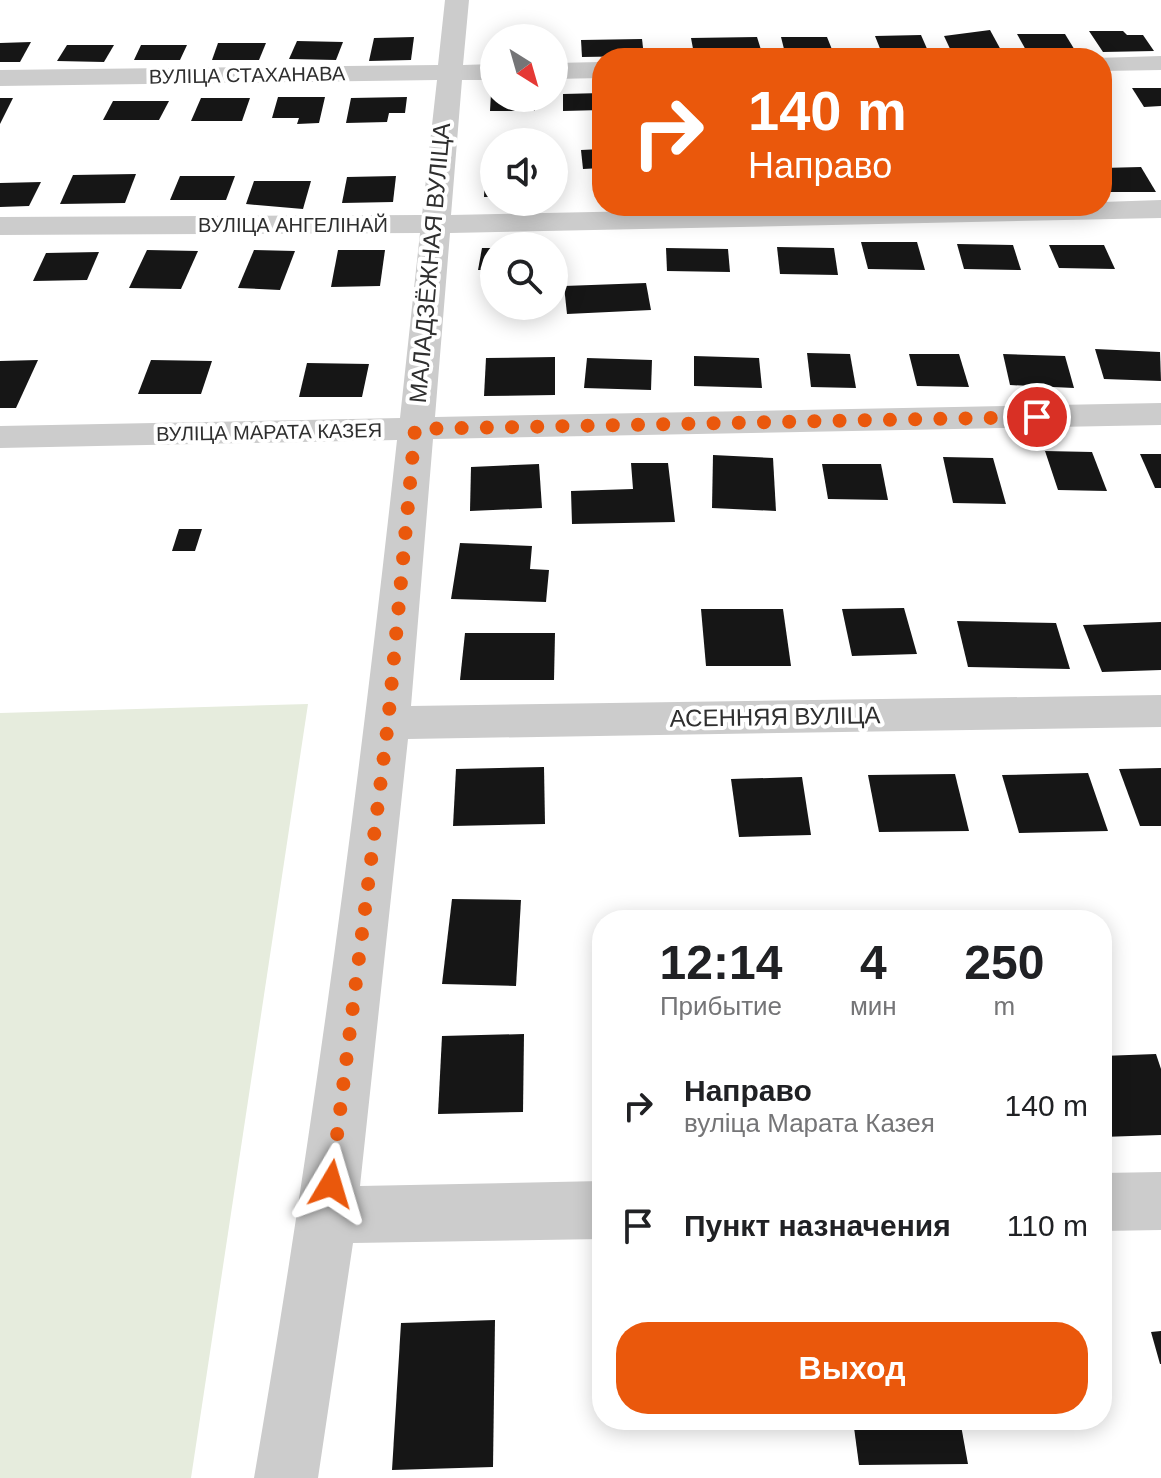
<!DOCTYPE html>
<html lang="ru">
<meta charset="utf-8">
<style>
:root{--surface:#fff;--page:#f6f6f6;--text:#202124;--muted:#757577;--accent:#ea580c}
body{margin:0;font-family:Arial,sans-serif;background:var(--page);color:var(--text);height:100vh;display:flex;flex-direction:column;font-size:30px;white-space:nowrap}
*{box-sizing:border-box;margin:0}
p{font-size:26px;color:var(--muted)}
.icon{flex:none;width:44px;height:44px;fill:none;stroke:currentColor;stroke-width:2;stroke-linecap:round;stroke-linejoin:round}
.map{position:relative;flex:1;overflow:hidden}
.sheet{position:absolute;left:592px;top:910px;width:520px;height:520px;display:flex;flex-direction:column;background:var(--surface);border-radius:32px;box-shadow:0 4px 20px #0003}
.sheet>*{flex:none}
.top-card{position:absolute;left:592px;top:48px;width:520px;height:168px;border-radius:32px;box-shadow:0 4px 20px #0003;background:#ea580c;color:#fff;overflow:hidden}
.needle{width:52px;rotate:143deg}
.fabs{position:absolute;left:480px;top:24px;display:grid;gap:16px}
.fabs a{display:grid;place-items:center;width:88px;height:88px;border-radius:50%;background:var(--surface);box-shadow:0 4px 20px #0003;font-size:40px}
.pin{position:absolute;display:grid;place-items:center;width:68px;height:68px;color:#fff;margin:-34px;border:4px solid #fff;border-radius:50%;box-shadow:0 2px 8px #0007}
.me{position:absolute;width:88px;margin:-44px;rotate:7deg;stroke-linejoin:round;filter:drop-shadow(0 0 6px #0008)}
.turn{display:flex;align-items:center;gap:28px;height:168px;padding:0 24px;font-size:36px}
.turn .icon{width:104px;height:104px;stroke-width:2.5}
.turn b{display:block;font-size:56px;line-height:68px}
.eta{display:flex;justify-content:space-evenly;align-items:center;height:136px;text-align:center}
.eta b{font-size:48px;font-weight:800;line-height:56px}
.button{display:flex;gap:16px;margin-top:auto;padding:16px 24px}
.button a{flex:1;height:92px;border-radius:32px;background:var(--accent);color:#fff;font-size:32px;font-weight:800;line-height:92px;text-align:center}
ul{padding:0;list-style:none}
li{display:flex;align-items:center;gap:24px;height:120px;padding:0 24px}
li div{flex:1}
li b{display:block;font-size:30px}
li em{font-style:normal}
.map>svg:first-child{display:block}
.green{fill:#e6ecdd}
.building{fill:#161616}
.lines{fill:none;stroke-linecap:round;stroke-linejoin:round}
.minor{fill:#ccc;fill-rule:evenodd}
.route{stroke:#ea580c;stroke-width:14;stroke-dasharray:0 25.2}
.labels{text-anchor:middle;stroke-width:8;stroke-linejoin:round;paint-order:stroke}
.far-street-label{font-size:20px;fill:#2f2f2f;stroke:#fff}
.street-label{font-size:24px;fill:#2f2f2f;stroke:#fff}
</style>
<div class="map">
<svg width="1161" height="1478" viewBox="0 0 1161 1478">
<rect width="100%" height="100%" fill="#fff"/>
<path class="green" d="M 308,704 L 191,1478 L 0,1478 L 0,713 Z"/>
<g class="building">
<path d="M 990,30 L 1002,52 L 952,53 L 944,36 Z"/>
<path d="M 1089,31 L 1123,31 L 1127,35 L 1143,35 L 1154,51 L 1103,52 Z"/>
<path d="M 1017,34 L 1065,34 L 1076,52 L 1027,52 Z"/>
<path d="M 921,35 L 928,51 L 881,51 L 875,36 Z"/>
<path d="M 414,37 L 411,60 L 369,61 L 374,38 Z"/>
<path d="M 757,37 L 762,53 L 694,54 L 691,38 Z"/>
<path d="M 781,37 L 827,37 L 833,52 L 785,53 Z"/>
<path d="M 642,39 L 644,56 L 582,57 L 581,40 Z"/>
<path d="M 297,41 L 343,42 L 336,60 L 289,59 Z"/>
<path d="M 31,42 L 20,62 L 0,62 L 0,43 Z"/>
<path d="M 218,43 L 266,43 L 259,60 L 212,60 Z"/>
<path d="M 67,45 L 114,45 L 104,62 L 57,61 Z"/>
<path d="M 141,45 L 187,45 L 180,60 L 134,60 Z"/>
<path d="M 1132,88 L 1161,88 L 1161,106 L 1144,107 Z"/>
<path d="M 491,93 L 494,98 L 535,98 L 535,111 L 490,111 Z"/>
<path d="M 602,93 L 602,110 L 563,111 L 563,94 Z"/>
<path d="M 278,97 L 325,97 L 319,123 L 297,124 L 299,118 L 272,118 Z"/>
<path d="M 407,97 L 405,113 L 389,113 L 387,122 L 346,123 L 351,98 Z"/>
<path d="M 0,98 L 13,98 L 0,124 Z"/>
<path d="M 201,98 L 250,98 L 242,121 L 191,121 Z"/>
<path d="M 113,101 L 169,101 L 159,120 L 103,120 Z"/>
<path d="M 602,149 L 602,168 L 583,169 L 581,150 Z"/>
<path d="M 1141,167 L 1156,192 L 1102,192 L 1102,168 Z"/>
<path d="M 485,173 L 494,173 L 494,197 L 484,197 Z"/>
<path d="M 136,174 L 125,203 L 60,204 L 73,175 Z"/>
<path d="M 180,176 L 235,176 L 226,200 L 170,200 Z"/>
<path d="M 396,176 L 393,202 L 342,203 L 347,177 Z"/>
<path d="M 254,181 L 311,181 L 303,209 L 246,204 Z"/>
<path d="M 41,182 L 29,206 L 0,207 L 0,183 Z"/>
<path d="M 861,242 L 917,242 L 925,270 L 868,269 Z"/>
<path d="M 957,244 L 1013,245 L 1021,270 L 964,269 Z"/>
<path d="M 1049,245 L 1104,245 L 1115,269 L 1059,268 Z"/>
<path d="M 777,247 L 834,248 L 838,275 L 780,274 Z"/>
<path d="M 482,248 L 494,248 L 494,270 L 478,270 Z"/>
<path d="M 666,248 L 728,249 L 730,272 L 667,271 Z"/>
<path d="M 147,250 L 198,251 L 181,289 L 129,288 Z"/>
<path d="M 254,250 L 295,251 L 280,290 L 238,288 Z"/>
<path d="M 338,250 L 385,250 L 380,286 L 331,287 Z"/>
<path d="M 99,252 L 87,280 L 33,281 L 46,253 Z"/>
<path d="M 646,283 L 651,310 L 567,314 L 564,286 Z"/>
<path d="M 1095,349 L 1160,352 L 1161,381 L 1104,379 Z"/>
<path d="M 807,353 L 850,354 L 856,388 L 811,387 Z"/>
<path d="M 909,354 L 959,354 L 969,387 L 917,386 Z"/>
<path d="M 1003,354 L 1065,356 L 1074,388 L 1010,385 Z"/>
<path d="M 694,356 L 759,358 L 762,388 L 694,386 Z"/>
<path d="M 555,357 L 555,395 L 484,396 L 486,358 Z"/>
<path d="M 587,358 L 652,360 L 651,390 L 584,388 Z"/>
<path d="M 38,360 L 16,408 L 0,408 L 0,361 Z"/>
<path d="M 151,360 L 212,361 L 201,394 L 138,394 Z"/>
<path d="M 307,363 L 369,364 L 362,397 L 299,397 Z"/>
<path d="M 1045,451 L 1092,452 L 1107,491 L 1058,490 Z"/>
<path d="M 1140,454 L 1161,454 L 1161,488 L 1155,488 Z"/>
<path d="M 713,455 L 773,458 L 776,511 L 712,508 Z"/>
<path d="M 943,457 L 993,458 L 1006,504 L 953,503 Z"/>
<path d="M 631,463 L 668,463 L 675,522 L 572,524 L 571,491 L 633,489 Z"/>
<path d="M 539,464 L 542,508 L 470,511 L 471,467 Z"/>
<path d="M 822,464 L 881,464 L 888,500 L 828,499 Z"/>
<path d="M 179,529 L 202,529 L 195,551 L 172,551 Z"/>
<path d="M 460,543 L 532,546 L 530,569 L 549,570 L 546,602 L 451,599 Z"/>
<path d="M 904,608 L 917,654 L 852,656 L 842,609 Z"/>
<path d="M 701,609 L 783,609 L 791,666 L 706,666 Z"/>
<path d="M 957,621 L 1056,623 L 1070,669 L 968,667 Z"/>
<path d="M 1161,622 L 1161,670 L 1102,672 L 1083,625 Z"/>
<path d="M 465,633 L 555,633 L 554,680 L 460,680 Z"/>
<path d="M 544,767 L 545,824 L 453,826 L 456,769 Z"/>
<path d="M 1161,768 L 1161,826 L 1140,826 L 1119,769 Z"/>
<path d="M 1088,773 L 1108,831 L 1019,833 L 1002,775 Z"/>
<path d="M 955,774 L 969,831 L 879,832 L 868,775 Z"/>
<path d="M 802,777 L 811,835 L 739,837 L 731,779 Z"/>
<path d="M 452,899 L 521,900 L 516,986 L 442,984 Z"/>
<path d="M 524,1034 L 523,1112 L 438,1114 L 442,1036 Z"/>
<path d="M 1156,1054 L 1161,1069 L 1161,1135 L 1102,1137 L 1102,1056 Z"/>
<path d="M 495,1320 L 493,1467 L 392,1470 L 401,1323 Z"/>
<path d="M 1161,1331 L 1161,1364 L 1160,1364 L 1151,1332 Z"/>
<path d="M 853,1420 L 960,1420 L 968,1464 L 859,1465 Z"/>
</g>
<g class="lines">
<g class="minor">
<path d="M 445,0 L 469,0 L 463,65 L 494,64 L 494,80 L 462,80 L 451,215 L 883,206 L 1102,206 L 1102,202 L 1161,200 L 1161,218 L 450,233 L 435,417 L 1161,403 L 1161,425 L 433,439 L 411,706 L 1161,695 L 1161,727 L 408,739 L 360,1186 L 602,1181 L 602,1239 L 353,1243 L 318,1478 L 254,1478 C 313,1134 359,788 397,440 L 0,448 L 0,426 L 400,418 L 420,233 L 0,235 L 0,217 L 422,215 L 437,80 L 0,86 L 0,70 L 438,65 Z"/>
<path d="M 1161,56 L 1161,70 L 1102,71 L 1102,58 L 1096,58 Z"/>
<path d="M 602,62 L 602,78 L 554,79 L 554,63 Z"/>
<path d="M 1161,1172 L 1161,1230 L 1102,1231 L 1102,1173 Z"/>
</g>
</g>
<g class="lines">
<path class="route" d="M 331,1184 L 388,723 L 415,429 L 1037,417"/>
</g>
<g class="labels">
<g class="far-street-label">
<text transform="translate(247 75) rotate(-1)" y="7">ВУЛІЦА СТАХАНАВА</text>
<text x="293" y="232">ВУЛІЦА АНГЕЛІНАЙ</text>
<text transform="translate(269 432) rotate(-1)" y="7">ВУЛІЦА МАРАТА КАЗЕЯ</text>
</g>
<g class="street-label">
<text transform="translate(430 263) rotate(-85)" y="8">МАЛАДЗЁЖНАЯ ВУЛІЦА</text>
<text transform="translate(775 717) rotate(-1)" y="8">АСЕННЯЯ ВУЛІЦА</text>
</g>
</g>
</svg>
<div class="fabs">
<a><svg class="needle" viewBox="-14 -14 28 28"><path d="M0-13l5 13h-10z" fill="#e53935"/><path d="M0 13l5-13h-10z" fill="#757577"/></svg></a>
<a><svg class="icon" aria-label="sound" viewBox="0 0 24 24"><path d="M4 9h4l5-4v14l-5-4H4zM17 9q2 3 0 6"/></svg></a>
<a><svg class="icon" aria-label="search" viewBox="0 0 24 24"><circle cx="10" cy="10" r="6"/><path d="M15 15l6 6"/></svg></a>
</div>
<div class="pin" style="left:1037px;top:417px;background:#d93025"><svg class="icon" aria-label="arrive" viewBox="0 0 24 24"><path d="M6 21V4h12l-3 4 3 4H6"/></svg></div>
<svg class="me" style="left:331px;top:1184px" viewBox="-20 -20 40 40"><path d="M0-17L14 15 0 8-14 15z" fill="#ea580c" stroke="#fff" stroke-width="4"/></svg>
<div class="top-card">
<div class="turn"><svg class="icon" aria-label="right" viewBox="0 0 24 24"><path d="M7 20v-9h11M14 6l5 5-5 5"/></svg><div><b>140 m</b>Направо</div></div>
</div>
<section class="sheet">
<div class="eta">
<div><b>12:14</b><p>Прибытие</p></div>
<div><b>4</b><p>мин</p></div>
<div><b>250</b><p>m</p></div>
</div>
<ul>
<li><svg class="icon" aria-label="right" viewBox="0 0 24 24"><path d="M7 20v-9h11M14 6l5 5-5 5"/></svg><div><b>Направо</b><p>вуліца Марата Казея</p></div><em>140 m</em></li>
<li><svg class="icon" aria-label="arrive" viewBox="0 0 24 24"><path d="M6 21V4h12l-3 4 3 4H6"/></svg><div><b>Пункт назначения</b></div><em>110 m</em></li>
</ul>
<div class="button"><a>Выход</a></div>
</section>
</div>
